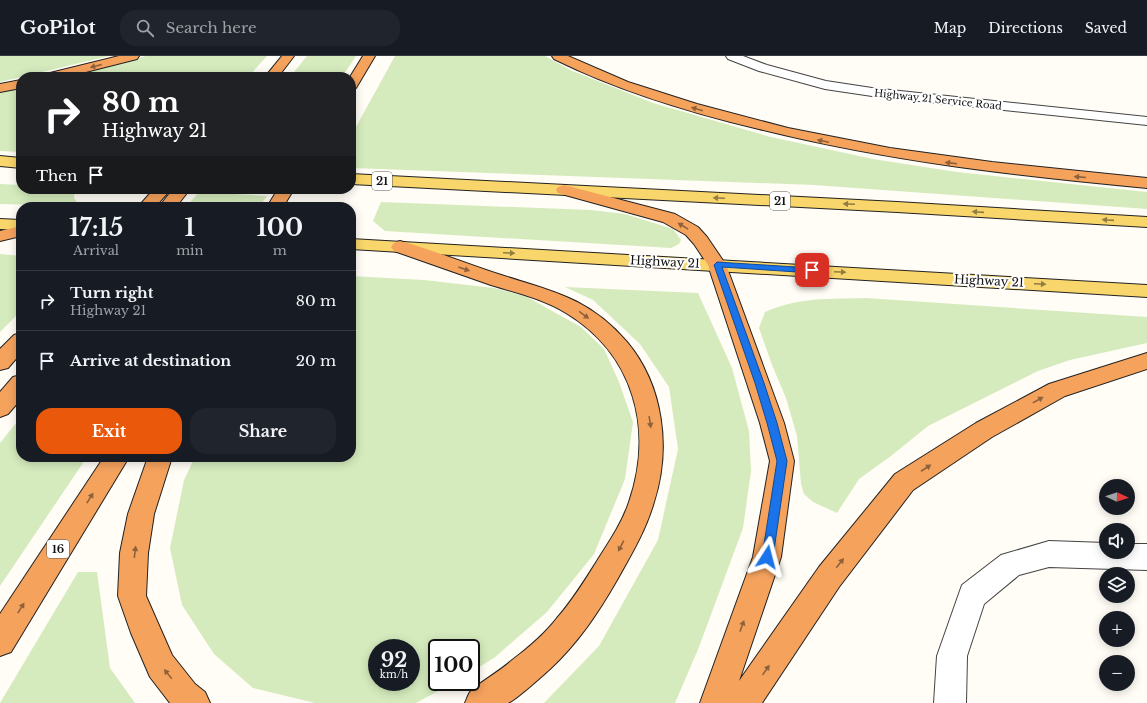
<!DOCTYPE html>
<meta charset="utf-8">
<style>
:root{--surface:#171b24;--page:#20242c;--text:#f1f3f6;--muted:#9ea1a6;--line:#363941;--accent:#ea580c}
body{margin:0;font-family:"Libre Baskerville",serif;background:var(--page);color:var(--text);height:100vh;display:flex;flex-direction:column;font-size:15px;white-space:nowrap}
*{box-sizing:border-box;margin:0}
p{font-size:13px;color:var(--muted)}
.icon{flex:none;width:22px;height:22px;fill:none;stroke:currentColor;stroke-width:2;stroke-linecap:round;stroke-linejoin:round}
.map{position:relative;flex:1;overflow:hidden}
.panel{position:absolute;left:16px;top:146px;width:340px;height:260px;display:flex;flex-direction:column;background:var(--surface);border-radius:16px;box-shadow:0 2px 10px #0003}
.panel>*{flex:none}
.hud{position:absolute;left:16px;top:16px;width:340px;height:122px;border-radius:16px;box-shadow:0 2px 10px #0003;background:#202124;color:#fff;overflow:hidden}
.needle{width:26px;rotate:93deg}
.controls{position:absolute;left:1099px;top:423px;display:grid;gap:8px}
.controls a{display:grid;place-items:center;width:36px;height:36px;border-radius:50%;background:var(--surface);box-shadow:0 2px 10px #0003;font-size:20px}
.speed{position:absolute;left:368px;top:583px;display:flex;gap:8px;font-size:20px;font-weight:700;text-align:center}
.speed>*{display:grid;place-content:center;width:52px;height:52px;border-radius:50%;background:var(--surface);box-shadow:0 2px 10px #0003;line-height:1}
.speed small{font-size:10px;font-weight:400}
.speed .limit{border:2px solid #111;border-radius:6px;background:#fff;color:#111}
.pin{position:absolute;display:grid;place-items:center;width:34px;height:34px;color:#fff;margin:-17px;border-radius:8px;box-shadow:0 2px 6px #0006}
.me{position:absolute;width:44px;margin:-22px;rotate:9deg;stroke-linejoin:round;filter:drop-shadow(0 0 3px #0008)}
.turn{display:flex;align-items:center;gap:14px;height:84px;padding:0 20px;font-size:18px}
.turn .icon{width:52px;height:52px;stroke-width:2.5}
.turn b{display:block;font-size:28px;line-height:34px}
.then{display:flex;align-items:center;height:38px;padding:0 20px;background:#0003;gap:8px;font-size:15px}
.eta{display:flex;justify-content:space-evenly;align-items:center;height:68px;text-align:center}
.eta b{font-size:24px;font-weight:700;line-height:28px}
.cta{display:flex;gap:8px;margin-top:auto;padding:8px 20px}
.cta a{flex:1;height:46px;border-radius:16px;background:var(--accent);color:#fff;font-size:16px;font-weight:700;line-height:46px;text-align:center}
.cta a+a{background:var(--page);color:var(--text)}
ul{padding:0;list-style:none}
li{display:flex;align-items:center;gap:12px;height:60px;padding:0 20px;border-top:1px solid var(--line)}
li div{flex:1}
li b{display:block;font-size:15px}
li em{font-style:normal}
header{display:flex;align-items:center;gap:24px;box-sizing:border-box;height:56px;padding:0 20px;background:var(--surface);border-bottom:1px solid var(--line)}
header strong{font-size:19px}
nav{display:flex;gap:22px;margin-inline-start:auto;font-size:14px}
.search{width:280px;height:36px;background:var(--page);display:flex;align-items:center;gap:10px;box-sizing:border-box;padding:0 14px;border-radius:16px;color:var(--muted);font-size:15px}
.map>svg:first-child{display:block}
.green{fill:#d5ebbd;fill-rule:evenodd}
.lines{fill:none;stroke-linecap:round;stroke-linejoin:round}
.minor-casing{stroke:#444;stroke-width:2}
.primary-casing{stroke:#222;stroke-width:2}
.motorway-casing{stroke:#222;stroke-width:2}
.minor{fill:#fff;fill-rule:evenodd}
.primary{fill:#f9d66b;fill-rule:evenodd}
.motorway{fill:#f5a25d;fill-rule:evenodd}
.oneway{fill:#8e613b}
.oneway2{fill:#917d42}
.route{fill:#1a73e8;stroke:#114b97}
.labels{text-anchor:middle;stroke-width:4;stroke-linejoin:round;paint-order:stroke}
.far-street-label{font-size:10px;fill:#111;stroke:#fff}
.shield{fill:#fff;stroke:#585858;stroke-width:1}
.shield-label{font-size:11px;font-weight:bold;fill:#111}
.street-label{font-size:12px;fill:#111;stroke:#fff}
</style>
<header>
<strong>GoPilot</strong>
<div class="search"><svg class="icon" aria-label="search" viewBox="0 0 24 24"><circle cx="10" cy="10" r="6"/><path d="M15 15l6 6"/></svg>Search here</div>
<nav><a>Map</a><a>Directions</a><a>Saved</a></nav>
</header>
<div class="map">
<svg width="1147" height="647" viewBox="0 0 1147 647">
<rect width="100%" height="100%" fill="#fffdf5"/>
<g class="green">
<path d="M 0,0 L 109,0 L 0,26 Z"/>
<path d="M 146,0 L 267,0 L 248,21 L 66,21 Z"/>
<path d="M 307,0 L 356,0 L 342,21 L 290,21 Z"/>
<path d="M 395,0 L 545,0 L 570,14 L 653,47 L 771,81 L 873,103 L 957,116 L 1147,136 L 1147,153 L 814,129 L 351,112 L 351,80 Z"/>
<path d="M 21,32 L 21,96 L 0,95 L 0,36 Z"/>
<path d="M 0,128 L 21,129 L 21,133 L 74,133 L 75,134 L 74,142 L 78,148 L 76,150 L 0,148 Z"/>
<path d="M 199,136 L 267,140 L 259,151 L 186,151 Z"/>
<path d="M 381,146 L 591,154 L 625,158 L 673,173 L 681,184 L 679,188 L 671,192 L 385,175 L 373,165 Z"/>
<path d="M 0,198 L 21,200 L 21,255 L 0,276 Z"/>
<path d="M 351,220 L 424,224 L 494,232 L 527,241 L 581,271 L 604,293 L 619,326 L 633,366 L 625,423 L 594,498 L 547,556 L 494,602 L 471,616 L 471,592 L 437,592 L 437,626 L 455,626 L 416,647 L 315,647 L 253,632 L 214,598 L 182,549 L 170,492 L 184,424 L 195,401 L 351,401 ZM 377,592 L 411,592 L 411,626 L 377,626 Z"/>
<path d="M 565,231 L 698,237 L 732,312 L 749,375 L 751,415 L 743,472 L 699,591 L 675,647 L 544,647 L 599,590 L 658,484 L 678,393 L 669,331 L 640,288 L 593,244 Z"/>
<path d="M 866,242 L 1147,261 L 1147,287 L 1070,304 L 1038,315 L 928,370 L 891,400 L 859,423 L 837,457 L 813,446 L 804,438 L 801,428 L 797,380 L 786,342 L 772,309 L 759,272 L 765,256 C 798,241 830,243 866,242 Z"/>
<path d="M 21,361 L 21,401 L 87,401 L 0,530 L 0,387 Z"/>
<path d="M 78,516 L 97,516 L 110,612 L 135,647 L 0,647 Z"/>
</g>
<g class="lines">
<g class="minor-casing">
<g id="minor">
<path d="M 726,0 L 743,0 L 767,9 L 826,25 L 872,32 L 1147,61 L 1147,69 L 872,40 L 825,33 L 759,15 L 728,3 Z"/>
<path d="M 1049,485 L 1106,487 L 1106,496 L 1128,496 L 1128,488 L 1147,488 L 1147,514 L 1049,511 L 1019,519 L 984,548 L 967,600 L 966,647 L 934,647 L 937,600 L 962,529 L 1001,499 Z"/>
</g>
</g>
<g class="primary-casing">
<g id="primary">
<path d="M 0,100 L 21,102 L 21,112 L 0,110 Z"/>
<path d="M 351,118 L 897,146 L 1147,161 L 1147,171 L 897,156 L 351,128 Z"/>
<path d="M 0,163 L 21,164 L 21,174 L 0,173 Z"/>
<path d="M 351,183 L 1147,229 L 1147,241 L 351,193 Z"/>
</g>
</g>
<g class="motorway-casing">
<g id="motorway">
<path d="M 119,0 L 139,0 L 137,3 L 66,21 L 45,21 L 46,18 Z"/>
<path d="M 282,0 L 294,0 L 278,21 L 265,21 Z"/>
<path d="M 363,0 L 375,0 L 356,32 L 351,33 L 351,21 L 350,21 Z"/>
<path d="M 552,0 L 568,0 L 628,26 L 697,48 L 788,72 L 890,92 L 992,106 L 1147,122 L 1147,132 C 1017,120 887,105 759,73 C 688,56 619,35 554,3 Z"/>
<path d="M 21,24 L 21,32 L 0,36 L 0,28 Z"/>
<path d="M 564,129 L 675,158 L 698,171 L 707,181 L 726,209 L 784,367 L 794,405 L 781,501 L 739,625 L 819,511 L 895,418 L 976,367 L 1049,328 L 1147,297 L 1147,313 L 1065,340 L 992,381 L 913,434 L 839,531 L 762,647 L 700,647 L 753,501 L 770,405 L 760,367 L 708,209 L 694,188 L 686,179 L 663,166 L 558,137 L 556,134 L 558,131 Z"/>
<path d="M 154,133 L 171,133 L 155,151 L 138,151 Z"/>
<path d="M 173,133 L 190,133 L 176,151 L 159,151 Z"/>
<path d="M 278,133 L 294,133 L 283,151 L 267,151 Z"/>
<path d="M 21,170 L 21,180 L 0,185 L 0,175 Z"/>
<path d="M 400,185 C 430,193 459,205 489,215 C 545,234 586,238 627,286 C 664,330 671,393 654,446 C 646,474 631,499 617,524 C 598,557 578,587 550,613 C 542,620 517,643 508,647 C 501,647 474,647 465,647 C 467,643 468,638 471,635 C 480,626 500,615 511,605 C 528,592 544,579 557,562 C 573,544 585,524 597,505 C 609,486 622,467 629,446 C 654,373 634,298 566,257 C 543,243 517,237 491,229 C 459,218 426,206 394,195 L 391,191 L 394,187 Z"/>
<path d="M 21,277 L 21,297 L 8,312 L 0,314 L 0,293 L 14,279 Z"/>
<path d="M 21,319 L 21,343 L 8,358 L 0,361 L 0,336 L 13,321 Z"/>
<path d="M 104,401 L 129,401 L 11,596 L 0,600 L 0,558 Z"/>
<path d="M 148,401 L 172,401 L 154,458 L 148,497 L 146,540 L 172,599 L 195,628 L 205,636 L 210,647 L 170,647 L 150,621 L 131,577 L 118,540 L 120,497 L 128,458 Z"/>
</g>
</g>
<use href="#minor" class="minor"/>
<use href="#primary" class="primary"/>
<use href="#motorway" class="motorway"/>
</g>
<defs><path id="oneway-solid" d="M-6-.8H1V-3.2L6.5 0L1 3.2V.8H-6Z"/></defs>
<g class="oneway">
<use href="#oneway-solid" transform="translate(96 10) rotate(166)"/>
<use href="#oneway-solid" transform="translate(697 53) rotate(-164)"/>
<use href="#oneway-solid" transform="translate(823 85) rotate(-168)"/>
<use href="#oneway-solid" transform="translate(951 107) rotate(-173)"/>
<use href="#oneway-solid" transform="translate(1080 121) rotate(-175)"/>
<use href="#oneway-solid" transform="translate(683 170) rotate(-149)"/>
<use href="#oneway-solid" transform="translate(464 213) rotate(19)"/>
<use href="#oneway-solid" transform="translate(584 259) rotate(36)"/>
<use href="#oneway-solid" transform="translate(1038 344) rotate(-29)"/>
<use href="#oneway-solid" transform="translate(650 366) rotate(81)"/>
<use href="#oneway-solid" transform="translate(926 412) rotate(-33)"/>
<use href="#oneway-solid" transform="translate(90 442) rotate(-58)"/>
<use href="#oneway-solid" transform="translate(621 490) rotate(118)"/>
<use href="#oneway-solid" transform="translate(135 496) rotate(-83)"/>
<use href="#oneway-solid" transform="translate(840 507) rotate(-52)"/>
<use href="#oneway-solid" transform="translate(21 552) rotate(-58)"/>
<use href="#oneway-solid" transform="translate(742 570) rotate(-70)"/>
<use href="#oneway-solid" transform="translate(766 614) rotate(-55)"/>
<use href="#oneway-solid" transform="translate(168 618) rotate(-129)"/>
</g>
<g class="oneway2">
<use href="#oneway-solid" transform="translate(719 142) rotate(-177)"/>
<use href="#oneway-solid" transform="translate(849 148) rotate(-177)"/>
<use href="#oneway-solid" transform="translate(978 156) rotate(-176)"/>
<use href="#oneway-solid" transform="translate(1108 164) rotate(-176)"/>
<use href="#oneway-solid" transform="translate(509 197) rotate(3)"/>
<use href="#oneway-solid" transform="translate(840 216) rotate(3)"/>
<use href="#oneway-solid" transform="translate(1040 228) rotate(3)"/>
</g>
<path class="route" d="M 717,206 L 812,212 L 816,214 L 812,217 L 722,211 L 764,327 L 777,367 L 787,405 L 773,501 L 771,504 L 767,506 L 763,504 L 762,501 L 777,405 L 767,367 L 755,327 L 714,209 Z"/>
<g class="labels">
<g class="far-street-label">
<text transform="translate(938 43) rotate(6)" y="4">Highway 21 Service Road</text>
</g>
<g class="shield">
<rect x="372" y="116" width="20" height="18" rx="3"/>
<rect x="770" y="136" width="20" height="18" rx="3"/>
<rect x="47" y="484" width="22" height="18" rx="3"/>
</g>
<g class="shield-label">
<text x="382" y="129">21</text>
<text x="780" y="149">21</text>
<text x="58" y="497">16</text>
</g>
<g class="street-label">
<text transform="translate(665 206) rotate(3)" y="4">Highway 21</text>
<text transform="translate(989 225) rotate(3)" y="4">Highway 21</text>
</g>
</g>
</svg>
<div class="controls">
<a><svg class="needle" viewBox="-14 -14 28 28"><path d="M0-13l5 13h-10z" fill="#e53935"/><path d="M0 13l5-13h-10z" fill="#9ea1a6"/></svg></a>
<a><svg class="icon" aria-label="sound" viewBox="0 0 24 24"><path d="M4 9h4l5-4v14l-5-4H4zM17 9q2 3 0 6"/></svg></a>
<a><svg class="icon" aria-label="layers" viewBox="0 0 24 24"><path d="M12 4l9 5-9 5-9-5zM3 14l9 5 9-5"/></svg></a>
<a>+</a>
<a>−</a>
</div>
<div class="speed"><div>92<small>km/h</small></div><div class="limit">100</div></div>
<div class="pin" style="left:812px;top:214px;background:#d93025"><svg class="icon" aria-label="arrive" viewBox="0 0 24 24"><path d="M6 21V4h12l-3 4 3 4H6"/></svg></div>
<svg class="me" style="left:767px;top:501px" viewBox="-20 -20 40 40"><path d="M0-17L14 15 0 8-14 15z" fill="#1a73e8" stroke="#fff" stroke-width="4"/></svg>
<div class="hud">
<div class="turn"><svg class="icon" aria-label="right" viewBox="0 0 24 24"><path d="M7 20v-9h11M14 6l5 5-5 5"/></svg><div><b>80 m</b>Highway 21</div></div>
<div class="then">Then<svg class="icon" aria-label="arrive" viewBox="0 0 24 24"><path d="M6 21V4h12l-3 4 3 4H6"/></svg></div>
</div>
<section class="panel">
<div class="eta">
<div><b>17:15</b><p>Arrival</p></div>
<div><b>1</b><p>min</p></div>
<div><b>100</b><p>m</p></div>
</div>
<ul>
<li><svg class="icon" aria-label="right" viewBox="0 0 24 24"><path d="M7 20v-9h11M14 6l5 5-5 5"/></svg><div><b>Turn right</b><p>Highway 21</p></div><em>80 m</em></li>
<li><svg class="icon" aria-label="arrive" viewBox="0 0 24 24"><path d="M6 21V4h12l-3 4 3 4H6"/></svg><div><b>Arrive at destination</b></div><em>20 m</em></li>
</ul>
<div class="cta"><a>Exit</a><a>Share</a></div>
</section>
</div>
